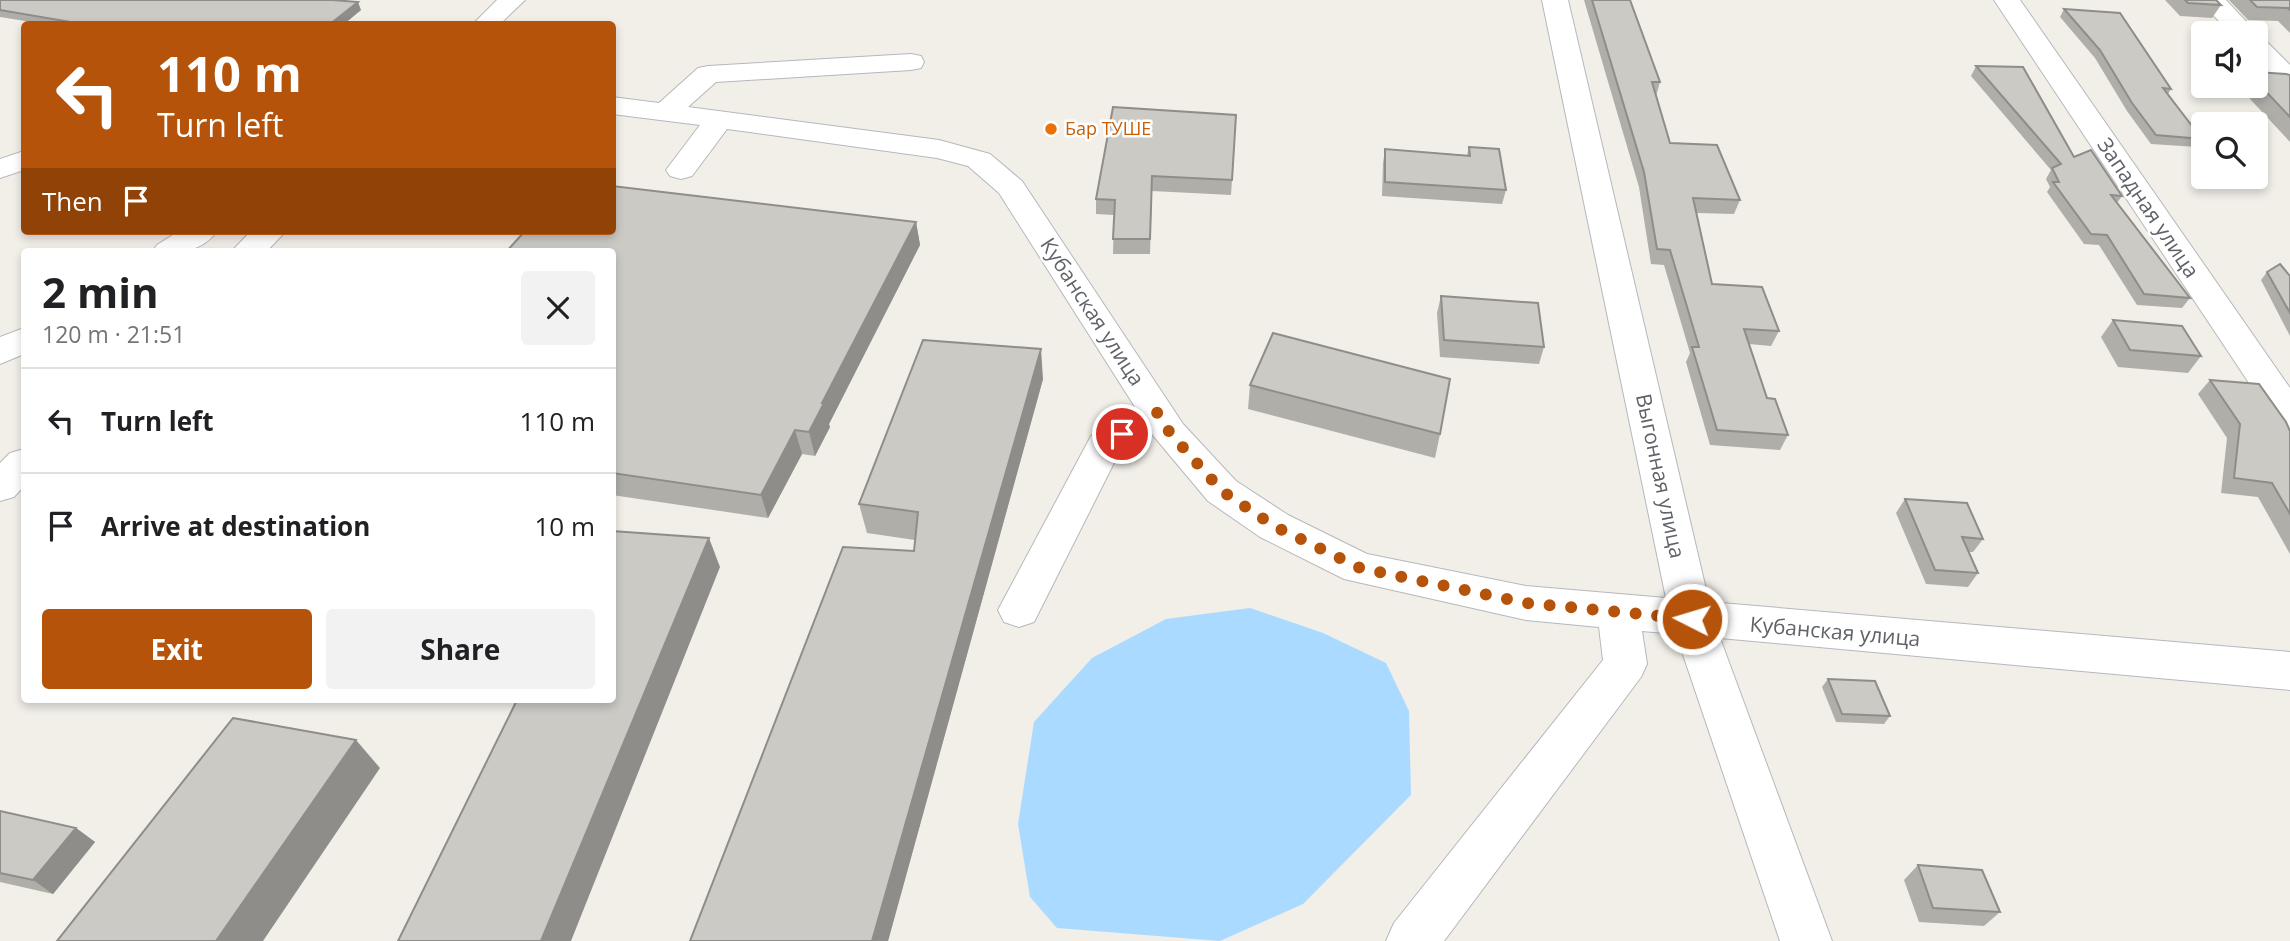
<!DOCTYPE html>
<meta charset="utf-8">
<style>
:root{--surface:#fff;--page:#f2f2f2;--text:#202124;--muted:#757577;--line:#e0e0e0;--accent:#b45309}
body{margin:0;font-family:"Open Sans",sans-serif;background:var(--page);color:var(--text);height:100vh;display:flex;flex-direction:column;font-size:26px;white-space:nowrap}
*{box-sizing:border-box;margin:0}
p{font-size:23px;color:var(--muted)}
.icon{flex:none;width:38px;height:38px;fill:none;stroke:currentColor;stroke-width:2;stroke-linecap:round;stroke-linejoin:round}
.map{position:relative;flex:1;overflow:hidden}
.drawer{position:absolute;left:21px;top:248px;width:595px;height:455px;display:flex;flex-direction:column;background:var(--surface);border-radius:7px;box-shadow:0 4px 10px #0003}
.drawer>*{flex:none}
.top-card{position:absolute;left:21px;top:21px;width:595px;height:214px;border-radius:7px;box-shadow:0 4px 10px #0003;background:#b45309;color:#fff;overflow:hidden}
.buttons{position:absolute;left:2191px;top:21px;display:grid;gap:14px}
.buttons a{display:grid;place-items:center;width:77px;height:77px;border-radius:7px;background:var(--surface);box-shadow:0 4px 10px #0003;font-size:35px}
.pin{position:absolute;display:grid;place-items:center;width:60px;height:60px;color:#fff;margin:-30px;border:4px solid #fff;border-radius:50%;box-shadow:0 2px 7px #0007}
.me{position:absolute;width:77px;margin:-38px;rotate:275deg;stroke-linejoin:round;filter:drop-shadow(0 0 5px #0008)}
.turn{display:flex;align-items:center;gap:24px;height:147px;padding:0 21px;font-size:32px}
.turn .icon{width:91px;height:91px;stroke-width:2.5}
.turn b{display:block;font-size:49px;line-height:60px}
.then{display:flex;align-items:center;height:66px;padding:0 21px;background:#0003;gap:14px;font-size:26px}
.round{display:grid;place-items:center;flex:none;width:74px;height:74px;border-radius:7px;background:var(--page)}
.head{display:flex;align-items:center;justify-content:space-between;height:119px;padding:0 21px}
h1{font-size:42px;font-weight:700;line-height:52px}
.cta{display:flex;gap:14px;margin-top:auto;padding:14px 21px}
.cta a{flex:1;height:80px;border-radius:7px;background:var(--accent);color:#fff;font-size:28px;font-weight:700;line-height:80px;text-align:center}
.cta a+a{background:var(--page);color:var(--text)}
ul{padding:0;list-style:none}
li{display:flex;align-items:center;gap:21px;height:105px;padding:0 21px;border-top:2px solid var(--line)}
li div{flex:1}
li b{display:block;font-size:26px}
li em{font-style:normal}
.map>svg:first-child{display:block}
.water{fill:#aadaff}
.lines{fill:none;stroke-linecap:round;stroke-linejoin:round}
.minor-casing{stroke:#b5b8bc;stroke-width:2}
.minor{fill:#fff;fill-rule:evenodd}
.wall{fill:#afaea9}
.shaded-wall{fill:#8f8d8a}
.building{fill:#cccac5;stroke:#8f8d8a;stroke-width:2}
.route{stroke:#b45309;stroke-width:12;stroke-dasharray:0 21.6}
.food-dot{fill:#e8710a;stroke:#fff;stroke-width:2.5}
.labels{text-anchor:middle;stroke-width:5;stroke-linejoin:round;paint-order:stroke}
.far-food-label{font-size:18px;fill:#c56008;stroke:#fff;text-anchor:start}
.street-label{font-size:21px;fill:#5f6368;stroke:#fff}
</style>
<div class="map">
<svg width="2290" height="941" viewBox="0 0 2290 941">
<rect width="100%" height="100%" fill="#f1efe8"/>
<path class="water" d="M 1250,608 L 1323,633 L 1386,663 L 1409,711 L 1411,795 L 1303,904 L 1220,941 L 1057,928 L 1030,897 L 1018,824 L 1034,722 L 1092,658 L 1166,619 Z"/>
<g class="lines">
<g class="minor-casing">
<g id="minor">
<path d="M 497,0 L 525,0 L 500,24 L 473,24 Z"/>
<path d="M 1542,0 L 1568,0 L 1709,602 L 2290,652 L 2290,690 L 1720,638 L 1832,941 L 1780,941 L 1676,634 L 1642,631 L 1647,664 L 1641,677 L 1444,941 L 1386,941 L 1394,923 L 1603,660 L 1599,627 L 1526,620 L 1344,579 L 1260,537 L 1208,501 L 1151,433 L 1118,455 L 1034,622 L 1019,627 L 1004,622 L 998,610 L 1091,436 L 1135,407 L 999,193 L 968,166 L 937,158 L 727,129 L 692,176 L 681,179 L 670,176 L 666,170 L 700,125 L 612,114 L 612,97 L 659,103 L 698,68 L 708,66 L 911,54 L 921,56 L 924,62 L 921,68 L 911,70 L 716,82 L 688,107 L 939,140 L 990,154 L 1022,181 L 1183,424 L 1236,481 L 1288,515 L 1367,554 L 1526,586 L 1666,598 Z"/>
<path d="M 1994,0 L 2020,0 L 2290,388 L 2290,429 L 2277,425 Z"/>
<path d="M 2199,0 L 2226,0 L 2257,33 L 2230,33 Z"/>
<path d="M 2256,38 L 2265,40 L 2290,65 L 2290,89 L 2280,87 L 2256,61 Z"/>
<path d="M 24,151 L 24,170 L 0,178 L 0,159 Z"/>
<path d="M 179,231 L 217,231 C 201,254 177,252 152,252 L 157,245 Z"/>
<path d="M 251,231 L 286,231 L 266,252 L 231,252 Z"/>
<path d="M 24,328 L 24,354 L 0,364 L 0,337 Z"/>
<path d="M 24,449 L 24,486 L 14,497 L 0,501 L 0,463 L 10,453 Z"/>
</g>
</g>
<use href="#minor" class="minor"/>
</g>
<g class="wall">
<path d="M 0,0 L 361,10 L 344,24 L 44,24 L 0,17 Z"/>
<path d="M 1584,0 L 1630,0 L 1660,82 L 1656,96 L 1670,143 L 1740,200 L 1734,214 L 1697,213 L 1712,284 L 1779,331 L 1771,346 L 1749,344 L 1767,398 L 1788,435 L 1780,450 L 1710,445 L 1686,362 L 1690,353 L 1664,265 L 1651,264 L 1639,187 Z"/>
<path d="M 2165,0 L 2216,0 L 2221,5 L 2212,18 L 2180,16 Z"/>
<path d="M 2229,0 L 2290,0 L 2290,33 L 2278,21 L 2248,20 Z"/>
<path d="M 2064,9 L 2171,89 L 2168,94 L 2202,139 L 2197,147 L 2151,144 L 2127,111 L 2095,58 L 2060,17 Z"/>
<path d="M 1976,66 L 2074,157 L 2122,196 L 2117,203 L 2190,298 L 2182,308 L 2137,305 L 2099,245 L 2084,244 L 2047,192 L 2050,187 L 2046,179 L 2051,170 L 1971,76 Z"/>
<path d="M 2256,72 L 2290,75 L 2290,142 L 2238,86 L 2256,86 Z"/>
<path d="M 1236,115 L 1231,195 L 1152,191 L 1150,254 L 1113,254 L 1114,215 L 1096,214 L 1096,199 Z"/>
<path d="M 1469,147 L 1506,190 L 1502,204 L 1382,196 L 1383,163 L 1385,149 L 1467,155 Z"/>
<path d="M 916,222 L 920,245 L 829,424 L 830,427 L 815,456 L 802,454 L 768,518 L 612,495 L 612,252 Z"/>
<path d="M 2267,272 L 2290,276 L 2290,336 L 2261,280 Z"/>
<path d="M 1441,296 L 1544,347 L 1539,364 L 1440,357 L 1437,313 Z"/>
<path d="M 2113,320 L 2201,356 L 2188,373 L 2118,367 L 2101,337 Z"/>
<path d="M 1043,379 L 888,941 L 690,941 L 914,551 L 915,540 L 867,533 L 859,504 Z"/>
<path d="M 2210,380 L 2290,431 L 2290,554 L 2258,497 L 2221,493 L 2227,438 L 2198,394 Z"/>
<path d="M 1250,385 L 1440,434 L 1435,458 L 1248,409 Z"/>
<path d="M 1905,499 L 1983,539 L 1973,552 L 1968,552 L 1978,573 L 1968,587 L 1926,584 L 1896,513 Z"/>
<path d="M 1828,679 L 1890,716 L 1884,724 L 1836,722 L 1822,687 Z"/>
<path d="M 0,811 L 76,828 L 95,842 L 53,894 L 0,882 Z"/>
<path d="M 1918,865 L 2000,912 L 1984,926 L 1919,922 L 1904,880 Z"/>
</g>
<g class="shaded-wall">
<path d="M 358,2 L 361,10 L 344,24 L 330,24 Z"/>
<path d="M 916,222 L 920,245 L 829,424 L 830,427 L 815,456 L 809,432 L 822,403 Z"/>
<path d="M 1041,349 L 1043,379 L 888,941 L 872,941 Z"/>
<path d="M 795,430 L 802,454 L 768,518 L 761,495 Z"/>
<path d="M 709,538 L 720,567 L 571,941 L 541,941 Z"/>
<path d="M 356,740 L 380,768 L 263,941 L 216,941 Z"/>
<path d="M 76,828 L 95,842 L 53,894 L 33,880 Z"/>
</g>
<g class="building">
<path d="M 0,0 L 332,0 L 358,2 L 330,24 L 82,24 L 0,10 Z"/>
<path d="M 1592,0 L 1630,0 L 1660,82 L 1652,82 L 1670,143 L 1717,145 L 1740,200 L 1693,198 L 1712,284 L 1762,287 L 1779,331 L 1744,329 L 1767,398 L 1775,399 L 1788,435 L 1717,430 L 1692,347 L 1699,347 L 1670,250 L 1657,249 L 1644,172 Z"/>
<path d="M 2185,0 L 2216,0 L 2221,5 L 2188,3 Z"/>
<path d="M 2250,0 L 2290,0 L 2290,10 L 2288,8 L 2257,7 Z"/>
<path d="M 2064,9 L 2120,13 L 2171,89 L 2163,88 L 2202,139 L 2156,135 L 2132,103 L 2100,50 Z"/>
<path d="M 1976,66 L 2023,67 L 2074,157 L 2091,150 L 2122,196 L 2111,195 L 2190,298 L 2144,294 L 2107,235 L 2091,234 L 2053,182 L 2059,182 L 2052,168 L 2061,164 Z"/>
<path d="M 2256,72 L 2286,74 L 2290,75 L 2290,117 L 2256,81 Z"/>
<path d="M 1113,107 L 1236,115 L 1232,180 L 1152,176 L 1150,239 L 1113,239 L 1115,200 L 1096,199 Z"/>
<path d="M 1469,147 L 1499,149 L 1506,190 L 1385,182 L 1385,149 L 1470,156 Z"/>
<path d="M 612,186 L 916,222 L 822,403 L 824,403 L 809,432 L 795,430 L 761,495 L 612,473 L 612,252 L 506,252 L 525,231 L 612,231 Z"/>
<path d="M 2280,264 L 2290,276 L 2290,313 L 2267,272 Z"/>
<path d="M 1441,296 L 1538,303 L 1544,347 L 1444,340 Z"/>
<path d="M 2113,320 L 2182,326 L 2201,356 L 2130,350 Z"/>
<path d="M 1273,333 L 1450,379 L 1440,434 L 1250,385 Z"/>
<path d="M 923,340 L 1041,349 L 872,941 L 690,941 L 843,547 L 914,551 L 918,512 L 859,504 Z"/>
<path d="M 2210,380 L 2259,384 L 2286,422 L 2290,431 L 2290,514 L 2272,483 L 2234,478 L 2240,424 Z"/>
<path d="M 1905,499 L 1967,503 L 1983,539 L 1962,537 L 1978,573 L 1935,570 Z"/>
<path d="M 612,531 L 709,538 L 541,941 L 398,941 L 517,700 L 612,700 Z"/>
<path d="M 1828,679 L 1875,681 L 1890,716 L 1842,714 Z"/>
<path d="M 233,718 L 356,740 L 216,941 L 57,941 Z"/>
<path d="M 0,811 L 76,828 L 33,880 L 0,873 Z"/>
<path d="M 1918,865 L 1982,870 L 2000,912 L 1933,908 Z"/>
</g>
<g class="lines">
<path class="route" d="M 1122,434 L 1156,411 L 1170,433 L 1222,491 L 1274,526 L 1360,568 L 1526,603 L 1692,619"/>
</g>
<circle class="food-dot" cx="1051" cy="129" r="7"/>
<g class="labels">
<g class="far-food-label">
<text x="1065" y="135">Бар ТУШЕ</text>
</g>
<g class="street-label">
<text transform="translate(2148 208) rotate(56)" y="7">Западная улица</text>
<text transform="translate(1092 312) rotate(57)" y="7">Кубанская улица</text>
<text transform="translate(1660 476) rotate(78)" y="7">Выгонная улица</text>
<text transform="translate(1835 632) rotate(5)" y="7">Кубанская улица</text>
</g>
</g>
</svg>
<div class="buttons">
<a><svg class="icon" aria-label="sound" viewBox="0 0 24 24"><path d="M4 9h4l5-4v14l-5-4H4zM17 9q2 3 0 6"/></svg></a>
<a><svg class="icon" aria-label="search" viewBox="0 0 24 24"><circle cx="10" cy="10" r="6"/><path d="M15 15l6 6"/></svg></a>
</div>
<div class="pin" style="left:1122px;top:434px;background:#d93025"><svg class="icon" aria-label="arrive" viewBox="0 0 24 24"><path d="M6 21V4h12l-3 4 3 4H6"/></svg></div>
<svg class="me" style="left:1692px;top:619px" viewBox="-20 -20 40 40"><circle r="17" fill="#b45309" stroke="#fff" stroke-width="3"/><path d="M0-11L8 9 0 5-8 9z" fill="#fff"/></svg>
<div class="top-card">
<div class="turn"><svg class="icon" aria-label="left" viewBox="0 0 24 24"><path d="M17 20v-9H6M10 6l-5 5 5 5"/></svg><div><b>110 m</b>Turn left</div></div>
<div class="then">Then<svg class="icon" aria-label="arrive" viewBox="0 0 24 24"><path d="M6 21V4h12l-3 4 3 4H6"/></svg></div>
</div>
<section class="drawer">
<div class="head"><div><h1>2 min</h1><p>120 m · 21:51</p></div><a class="round"><svg class="icon" aria-label="close" viewBox="0 0 24 24"><path d="M6 6l12 12M18 6L6 18"/></svg></a></div>
<ul>
<li><svg class="icon" aria-label="left" viewBox="0 0 24 24"><path d="M17 20v-9H6M10 6l-5 5 5 5"/></svg><div><b>Turn left</b></div><em>110 m</em></li>
<li><svg class="icon" aria-label="arrive" viewBox="0 0 24 24"><path d="M6 21V4h12l-3 4 3 4H6"/></svg><div><b>Arrive at destination</b></div><em>10 m</em></li>
</ul>
<div class="cta"><a>Exit</a><a>Share</a></div>
</section>
</div>
